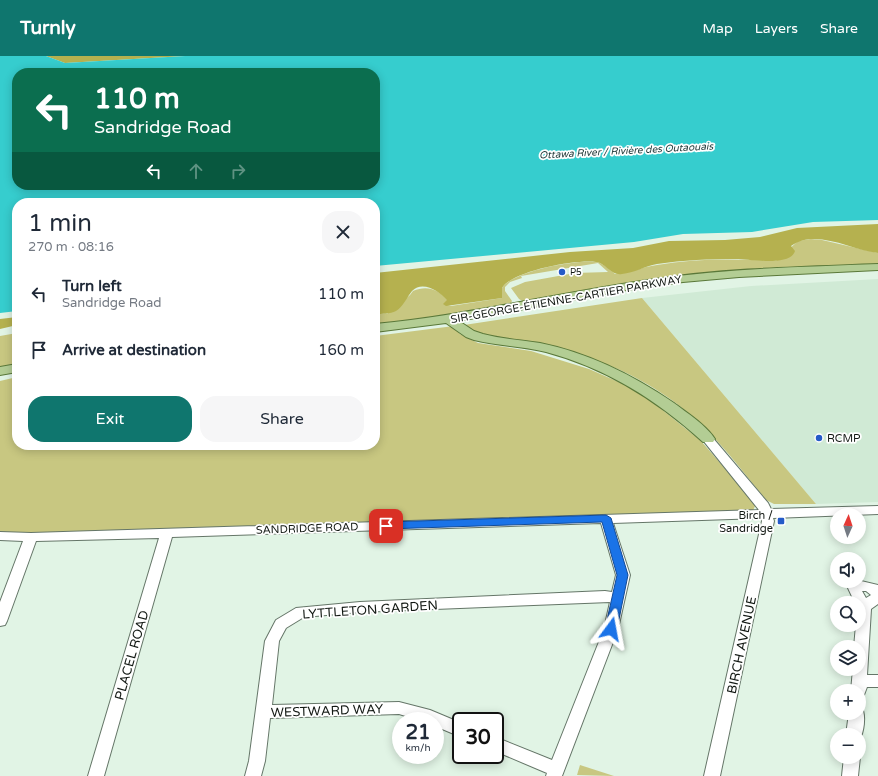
<!DOCTYPE html>
<meta charset="utf-8">
<style>
:root{--surface:#fff;--page:#f6f6f7;--text:#1f2937;--muted:#747a83;--accent:#0f766e}
body{margin:0;font-family:"Varela Round",sans-serif;background:var(--page);color:var(--text);height:100vh;display:flex;flex-direction:column;font-size:15px;white-space:nowrap}
*{box-sizing:border-box;margin:0}
p{font-size:13px;color:var(--muted)}
.icon{flex:none;width:22px;height:22px;fill:none;stroke:currentColor;stroke-width:2;stroke-linecap:round;stroke-linejoin:round}
.map{position:relative;flex:1;overflow:hidden}
.details{position:absolute;left:12px;top:142px;width:368px;height:252px;display:flex;flex-direction:column;background:var(--surface);border-radius:16px;box-shadow:0 2px 10px #0003}
.details>*{flex:none}
.hud{position:absolute;left:12px;top:12px;width:368px;height:122px;border-radius:16px;box-shadow:0 2px 10px #0003;background:#0b6e4f;color:#fff;overflow:hidden}
.needle{width:26px;rotate:3deg}
.tools{position:absolute;left:830px;top:452px;display:grid;gap:8px}
.tools a{display:grid;place-items:center;width:36px;height:36px;border-radius:50%;background:var(--surface);box-shadow:0 2px 10px #0003;font-size:20px}
.speed{position:absolute;left:392px;top:656px;display:flex;gap:8px;font-size:20px;font-weight:700;text-align:center}
.speed>*{display:grid;place-content:center;width:52px;height:52px;border-radius:50%;background:var(--surface);box-shadow:0 2px 10px #0003;line-height:1}
.speed small{font-size:10px;font-weight:400}
.speed .limit{border:2px solid #111;border-radius:6px;background:#fff;color:#111}
.pin{position:absolute;display:grid;place-items:center;width:34px;height:34px;color:#fff;margin:-17px;border-radius:8px;box-shadow:0 2px 6px #0006}
.me{position:absolute;width:44px;margin:-22px;rotate:13deg;stroke-linejoin:round;filter:drop-shadow(0 0 3px #0008)}
.turn{display:flex;align-items:center;gap:14px;height:84px;padding:0 16px;font-size:18px}
.turn .icon{width:52px;height:52px;stroke-width:2.5}
.turn b{display:block;font-size:28px;line-height:34px}
.lanes{display:flex;align-items:center;height:38px;padding:0 16px;background:#0003;justify-content:center;gap:20px;direction:ltr}
.lanes .off{opacity:.35}
.round{display:grid;place-items:center;flex:none;width:42px;height:42px;border-radius:16px;background:var(--page)}
.head{display:flex;align-items:center;justify-content:space-between;height:68px;padding:0 16px}
h1{font-size:24px;font-weight:600;line-height:30px}
.cta{display:flex;gap:8px;margin-top:auto;padding:8px 16px}
.cta a{flex:1;height:46px;border-radius:16px;background:var(--accent);color:#fff;font-size:16px;font-weight:600;line-height:46px;text-align:center}
.cta a+a{background:var(--page);color:var(--text)}
ul{padding:0;list-style:none}
li{display:flex;align-items:center;gap:12px;height:56px;padding:0 16px}
li div{flex:1}
li b{display:block;font-size:15px}
li em{font-style:normal}
header{display:flex;align-items:center;gap:24px;box-sizing:border-box;height:56px;padding:0 20px;background:var(--accent);color:#fff}
header strong{font-size:19px}
nav{display:flex;gap:22px;margin-inline-start:auto;font-size:14px}
.map>svg:first-child{display:block}
.built{fill:#d0ead5}
.green{fill:#c8c781}
.forest{fill:#b5b14f}
.water{fill:#36cdce;fill-rule:evenodd}
.lines{fill:none;stroke-linecap:round;stroke-linejoin:round}
.minor-casing{stroke:#657668;stroke-width:2}
.major-casing{stroke:#5a7839;stroke-width:2}
.minor{fill:#fff;fill-rule:evenodd}
.major{fill:#b3cd94;fill-rule:evenodd}
.route{fill:#1a73e8;stroke:#114b97}
.poi-dot{fill:#255bc8;stroke:#fff;stroke-width:1.5}
.labels{text-anchor:middle;stroke-width:3.5;stroke-linejoin:round;paint-order:stroke}
.far-poi-label{font-size:9px;fill:#121813;stroke:#fff;text-anchor:start}
.far-water-label{font-size:10px;font-style:italic;fill:#1f3737;stroke:#fff}
.street-label{font-size:11px;fill:#121813;stroke:#fff}
.poi-label{font-size:11px;fill:#121813;stroke:#fff;text-anchor:start}
.near-street-label{font-size:13px;fill:#121813;stroke:#fff}
</style>
<header>
<strong>Turnly</strong>
<nav><a>Map</a><a>Layers</a><a>Share</a></nav>
</header>
<div class="map">
<svg width="878" height="720" viewBox="0 0 878 720">
<rect width="100%" height="100%" fill="#e1f4e5"/>
<path class="built" d="M 878,223 L 878,446 L 816,448 L 642,242 L 751,230 Z"/>
<g class="green">
<path d="M 811,183 L 822,184 L 878,197 L 878,209 L 745,216 L 524,246 L 519,243 L 511,232 L 525,226 L 575,217 L 608,216 L 598,207 L 521,220 L 522,222 L 510,226 L 505,231 L 505,235 L 512,245 L 510,249 L 448,261 L 375,269 L 375,258 L 387,258 L 410,239 L 413,235 C 427,229 437,233 448,244 L 444,248 L 451,250 L 502,242 L 502,232 C 513,215 574,204 594,206 C 603,206 609,213 615,218 C 630,217 642,211 657,209 C 696,202 736,203 776,205 L 798,185 Z"/>
<path d="M 642,242 L 816,448 L 774,448 L 766,444 C 743,416 721,386 694,362 C 663,334 621,311 582,300 C 550,291 516,286 484,279 L 475,276 L 464,269 Z"/>
<path d="M 454,270 L 460,278 L 478,287 L 531,295 L 589,313 L 639,335 L 701,385 L 756,448 L 750,461 L 0,482 L 0,325 L 17,321 L 17,389 L 375,389 L 375,280 Z"/>
<path d="M 17,277 L 17,309 L 0,312 L 0,280 Z"/>
<path d="M 580,709 L 614,720 L 577,719 Z"/>
</g>
<g class="forest">
<path d="M 46,0 L 185,0 L 65,7 Z"/>
<path d="M 878,168 L 878,197 C 851,194 816,172 791,190 L 795,195 C 790,211 750,203 736,203 C 710,203 683,204 657,208 C 645,210 634,217 622,218 C 611,220 606,207 596,206 C 576,203 512,215 502,232 L 502,242 L 446,250 L 443,248 L 447,244 C 440,236 423,224 412,235 C 407,241 403,251 396,255 C 390,258 382,258 375,258 L 375,217 L 570,196 L 633,192 L 669,185 L 725,184 L 760,181 L 797,172 Z"/>
<path d="M 17,261 L 17,269 L 0,273 L 0,263 Z"/>
</g>
<path class="water" d="M 0,0 L 46,0 L 65,7 L 185,0 L 878,0 L 878,164 L 813,166 L 752,176 L 683,178 L 634,186 L 375,210 L 375,147 L 17,147 L 17,255 L 0,257 ZM 17,17 L 375,17 L 375,129 L 17,129 Z"/>
<g class="lines">
<g class="minor-casing">
<g id="minor">
<path d="M 708,380 L 712,381 L 768,447 L 771,453 L 878,450 L 878,458 L 773,462 L 774,465 L 720,720 L 704,720 L 762,465 L 761,462 L 613,467 L 630,519 L 618,573 L 562,720 L 546,720 L 547,717 L 495,695 L 495,681 L 552,704 L 604,573 L 610,546 L 360,556 L 304,561 L 286,572 L 279,585 L 272,649 L 399,646 L 430,654 L 461,667 L 461,681 L 435,670 L 435,665 L 422,665 L 399,658 L 270,662 L 265,705 L 261,720 L 245,720 L 249,705 L 265,585 L 276,564 L 296,552 L 360,546 L 605,535 L 612,536 L 616,519 L 601,467 L 172,481 L 104,720 L 88,720 L 159,482 L 36,485 L 7,565 L 5,569 L 0,570 L 0,546 L 23,485 L 0,484 L 0,476 L 31,477 L 759,454 L 702,383 Z"/>
<path d="M 861,525 L 878,529 L 878,548 L 871,553 L 867,619 L 878,619 L 878,631 L 867,631 L 864,639 L 859,641 L 859,635 L 851,635 L 853,613 L 859,613 L 859,591 L 854,591 L 856,569 L 859,569 L 859,547 L 855,547 L 848,532 L 850,528 ZM 862,535 L 866,535 L 871,539 L 866,542 Z"/>
<path d="M 859,651 L 862,652 C 866,660 864,677 859,684 L 859,679 L 846,679 L 849,657 L 859,657 Z"/>
<path d="M 859,699 L 860,701 L 858,720 L 842,720 L 844,701 L 859,701 Z"/>
</g>
</g>
<g class="major-casing">
<g id="major">
<path d="M 878,208 L 878,214 L 739,221 L 683,226 L 620,235 L 459,265 L 474,275 L 483,278 C 502,283 521,284 540,287 C 589,297 633,319 674,347 C 687,357 706,369 715,383 L 713,386 L 703,386 C 657,344 606,312 546,296 C 522,290 498,290 474,284 L 466,281 L 446,267 L 375,276 L 375,268 C 469,259 561,236 655,223 C 729,212 804,211 878,208 Z"/>
<path d="M 17,308 L 17,316 L 0,319 L 0,311 Z"/>
</g>
</g>
<use href="#minor" class="minor"/>
<use href="#major" class="major"/>
</g>
<path class="route" d="M 606,459 L 611,462 L 628,519 L 617,573 L 615,576 L 607,576 L 605,573 L 617,519 L 602,466 L 386,473 L 381,470 L 386,466 Z"/>
<g class="poi-dot">
<circle cx="562" cy="216" r="4"/>
<circle cx="819" cy="382" r="4"/>
<rect x="777" y="461" width="8" height="8" rx="2"/>
</g>
<g class="labels">
<g class="far-poi-label">
<text x="570" y="219">P5</text>
</g>
<g class="far-water-label">
<text transform="translate(626 94) rotate(-3)" y="4">Ottawa River / Rivière des Outaouais</text>
</g>
<g class="street-label">
<text transform="translate(566 243) rotate(-10)" y="4">SIR-GEORGE-ÉTIENNE-CARTIER PARKWAY</text>
<text transform="translate(307 472) rotate(-2)" y="4">SANDRIDGE ROAD</text>
</g>
<g class="poi-label">
<text x="827" y="386">RCMP</text>
<text x="773" y="463" text-anchor="end">Birch /<tspan x="773" dy="13">Sandridge</tspan></text>
</g>
<g class="near-street-label">
<text transform="translate(370 553) rotate(-4)" y="5">LYTTLETON GARDEN</text>
<text transform="translate(741 589) rotate(-78)" y="5">BIRCH AVENUE</text>
<text transform="translate(131 599) rotate(-74)" y="5">PLACEL ROAD</text>
<text transform="translate(327 654) rotate(-2)" y="5">WESTWARD WAY</text>
</g>
</g>
</svg>
<div class="tools">
<a><svg class="needle" viewBox="-14 -14 28 28"><path d="M0-13l5 13h-10z" fill="#e53935"/><path d="M0 13l5-13h-10z" fill="#747a83"/></svg></a>
<a><svg class="icon" aria-label="sound" viewBox="0 0 24 24"><path d="M4 9h4l5-4v14l-5-4H4zM17 9q2 3 0 6"/></svg></a>
<a><svg class="icon" aria-label="search" viewBox="0 0 24 24"><circle cx="10" cy="10" r="6"/><path d="M15 15l6 6"/></svg></a>
<a><svg class="icon" aria-label="layers" viewBox="0 0 24 24"><path d="M12 4l9 5-9 5-9-5zM3 14l9 5 9-5"/></svg></a>
<a>+</a>
<a>−</a>
</div>
<div class="speed"><div>21<small>km/h</small></div><div class="limit">30</div></div>
<div class="pin" style="left:386px;top:470px;background:#d93025"><svg class="icon" aria-label="arrive" viewBox="0 0 24 24"><path d="M6 21V4h12l-3 4 3 4H6"/></svg></div>
<svg class="me" style="left:611px;top:573px" viewBox="-20 -20 40 40"><path d="M0-17L14 15 0 8-14 15z" fill="#1a73e8" stroke="#fff" stroke-width="4"/></svg>
<div class="hud">
<div class="turn"><svg class="icon" aria-label="left" viewBox="0 0 24 24"><path d="M17 20v-9H6M10 6l-5 5 5 5"/></svg><div><b>110 m</b>Sandridge Road</div></div>
<div class="lanes"><svg class="icon" aria-label="left" viewBox="0 0 24 24"><path d="M17 20v-9H6M10 6l-5 5 5 5"/></svg><svg class="icon off" aria-label="ahead" viewBox="0 0 24 24"><path d="M12 20V5M6 11l6-6 6 6"/></svg><svg class="icon off" aria-label="right" viewBox="0 0 24 24"><path d="M7 20v-9h11M14 6l5 5-5 5"/></svg></div>
</div>
<section class="details">
<div class="head"><div><h1>1 min</h1><p>270 m · 08:16</p></div><a class="round"><svg class="icon" aria-label="close" viewBox="0 0 24 24"><path d="M6 6l12 12M18 6L6 18"/></svg></a></div>
<ul>
<li><svg class="icon" aria-label="left" viewBox="0 0 24 24"><path d="M17 20v-9H6M10 6l-5 5 5 5"/></svg><div><b>Turn left</b><p>Sandridge Road</p></div><em>110 m</em></li>
<li><svg class="icon" aria-label="arrive" viewBox="0 0 24 24"><path d="M6 21V4h12l-3 4 3 4H6"/></svg><div><b>Arrive at destination</b></div><em>160 m</em></li>
</ul>
<div class="cta"><a>Exit</a><a>Share</a></div>
</section>
</div>
